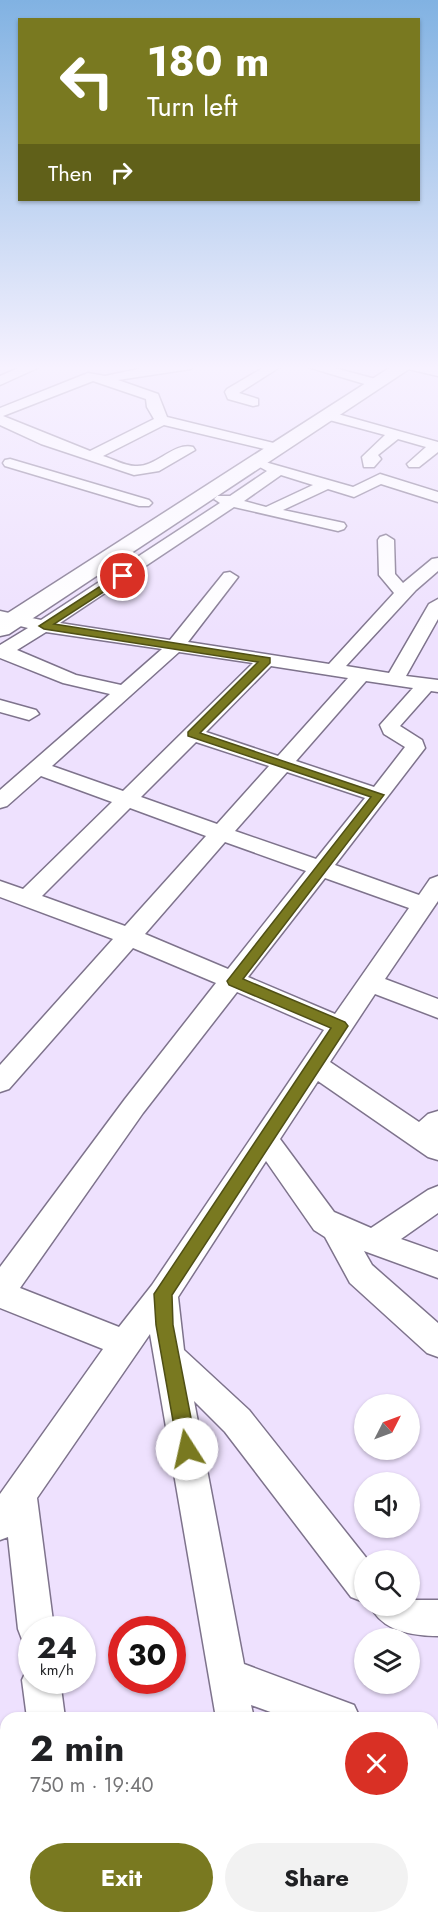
<!DOCTYPE html>
<meta charset="utf-8">
<style>
:root{--surface:#fff;--page:#f2f2f2;--text:#202124;--muted:#757577;--accent:#797920}
body{margin:0;font-family:Jost,sans-serif;background:var(--page);color:var(--text);height:100vh;display:flex;flex-direction:column;font-size:22px;white-space:nowrap}
*{box-sizing:border-box;margin:0}
p{font-size:20px;color:var(--muted)}
.icon{flex:none;width:33px;height:33px;fill:none;stroke:currentColor;stroke-width:2;stroke-linecap:round;stroke-linejoin:round}
.map{position:relative;flex:1;overflow:hidden}
.sheet{position:absolute;left:0px;top:1712px;width:438px;height:212px;display:flex;flex-direction:column;background:var(--surface);border-radius:18px 18px 0 0;box-shadow:0 2px 4px #0004}
.sheet>*{flex:none}
.banner{position:absolute;left:18px;top:18px;width:402px;height:183px;border-radius:0px;box-shadow:0 2px 4px #0004;background:#797920;color:#fff;overflow:hidden}
.needle{width:39px;rotate:48deg}
.buttons{position:absolute;left:354px;top:1394px;display:grid;gap:12px}
.buttons a{display:grid;place-items:center;width:66px;height:66px;border-radius:50%;background:var(--surface);box-shadow:0 2px 4px #0004;font-size:30px}
.speed{position:absolute;left:18px;top:1616px;display:flex;gap:12px;font-size:30px;font-weight:700;text-align:center}
.speed>*{display:grid;place-content:center;width:78px;height:78px;border-radius:50%;background:var(--surface);box-shadow:0 2px 4px #0004;line-height:1}
.speed small{font-size:15px;font-weight:400}
.speed .limit{border:9px solid #d22;background:#fff;color:#111}
.pin{position:absolute;display:grid;place-items:center;width:51px;height:51px;color:#fff;margin:-26px;border:3px solid #fff;border-radius:50%;box-shadow:0 2px 6px #0007}
.me{position:absolute;width:66px;margin:-33px;rotate:350deg;stroke-linejoin:round;filter:drop-shadow(0 0 4px #0008)}
.turn{display:flex;align-items:center;gap:21px;height:126px;padding:0 30px;font-size:27px}
.turn .icon{width:78px;height:78px;stroke-width:2.5}
.turn b{display:block;font-size:42px;line-height:51px}
.then{display:flex;align-items:center;height:57px;padding:0 30px;background:#0003;gap:12px;font-size:22px}
.round{display:grid;place-items:center;flex:none;width:63px;height:63px;border-radius:32px;background:var(--page)}
.summary{display:flex;align-items:center;justify-content:space-between;height:102px;padding:0 30px}
h1{font-size:36px;font-weight:700;line-height:45px}
.primary-button{display:flex;gap:12px;margin-top:auto;padding:12px 30px}
.primary-button a{flex:1;height:69px;border-radius:36px;background:var(--accent);color:#fff;font-size:24px;font-weight:700;line-height:69px;text-align:center}
.primary-button a+a{background:var(--page);color:var(--text)}
.map>svg:first-child{display:block}
.lines{fill:none;stroke-linecap:round;stroke-linejoin:round}
.minor-casing{stroke:#7e738c;stroke-width:3}
.highway-casing{stroke:#7e738c;stroke-width:3}
.minor{fill:#fff;fill-rule:evenodd}
.highway{fill:#fff;fill-rule:evenodd}
.route{fill:#797920;stroke:#4f4f15;stroke-width:1.5}
</style>
<div class="map">
<svg width="438" height="1922" viewBox="0 0 438 1922">
<rect width="100%" height="100%" fill="#eee1fe"/>
<g class="lines">
<g class="minor-casing">
<g id="minor">
<path d="M 26,365 L 44,365 L 0,385 L 0,376 Z"/>
<path d="M 157,365 L 196,365 L 190,369 L 118,380 L 158,394 L 167,417 L 282,445 L 284,448 L 277,452 L 164,425 L 103,456 C 113,459 125,466 135,466 C 156,468 173,442 193,447 L 195,450 L 159,471 L 134,475 L 41,444 L 0,425 L 0,408 L 88,373 L 105,376 ZM 93,381 L 146,399 L 147,407 L 154,419 L 90,451 L 3,416 Z"/>
<path d="M 268,365 L 283,365 L 239,393 L 258,399 L 258,405 L 253,406 L 228,399 L 225,392 L 227,389 Z"/>
<path d="M 301,365 L 323,365 L 383,381 L 385,384 L 378,388 Z"/>
<path d="M 403,365 L 438,368 L 438,376 L 404,368 Z"/>
<path d="M 327,411 L 438,442 L 438,452 L 419,467 L 409,467 L 407,464 L 426,447 L 398,439 L 378,455 L 381,459 L 374,467 L 364,467 L 362,457 L 385,435 L 322,418 L 322,412 Z"/>
<path d="M 10,459 L 149,500 L 152,503 L 149,506 L 139,506 L 5,466 L 3,463 L 5,460 Z"/>
<path d="M 265,462 L 353,487 L 380,474 L 438,492 L 438,502 L 381,484 L 354,497 L 328,489 L 283,510 L 344,523 L 346,526 L 344,529 L 338,531 L 234,507 L 60,623 L 170,640 L 224,573 L 230,572 L 238,577 L 188,642 L 329,664 L 394,593 L 379,575 L 378,540 L 380,537 L 386,535 L 394,540 L 395,574 L 403,583 L 432,559 L 438,558 L 438,571 L 416,590 L 346,666 L 389,673 L 429,604 L 438,599 L 438,619 L 406,676 L 438,680 L 438,692 L 431,691 L 400,726 L 422,740 L 425,748 L 335,865 L 419,895 L 430,879 L 438,876 L 438,901 L 385,979 L 438,999 L 438,1018 L 375,994 L 330,1062 L 419,1122 L 428,1114 L 438,1111 L 438,1160 L 428,1157 L 318,1081 L 280,1139 L 334,1212 L 371,1228 L 428,1190 L 438,1186 L 438,1213 L 401,1239 L 438,1252 L 438,1278 L 364,1251 L 372,1265 L 438,1323 L 438,1357 L 427,1353 L 350,1283 L 325,1237 L 314,1230 L 266,1161 L 178,1297 L 184,1350 L 249,1410 L 368,1560 L 364,1560 L 364,1602 L 351,1597 L 225,1432 L 194,1401 L 244,1664 L 354,1705 L 360,1718 L 287,1718 L 251,1705 L 254,1718 L 216,1718 L 150,1334 L 37,1498 L 54,1629 L 32,1629 L 32,1645 L 23,1642 L 18,1629 L 8,1537 L 0,1540 L 0,1494 L 103,1349 L 0,1308 L 0,1267 L 125,1099 L 216,983 L 133,948 L 9,1089 L 0,1092 L 0,1065 L 113,939 L 0,897 L 0,881 L 23,889 L 112,802 L 41,776 L 7,806 L 0,808 L 0,790 L 110,694 L 63,683 L 0,658 L 0,645 L 28,628 L 0,621 L 0,611 L 41,620 L 220,503 L 214,499 L 217,496 L 230,496 L 267,471 L 258,466 ZM 281,475 L 313,485 L 266,507 L 244,501 ZM 46,632 L 162,649 L 121,685 L 76,675 L 17,650 ZM 179,652 L 253,663 L 123,791 L 52,766 ZM 271,666 L 348,678 L 278,756 L 206,732 ZM 366,681 L 413,688 L 380,725 L 384,734 L 405,747 L 374,787 L 296,761 ZM 196,742 L 269,766 L 217,824 L 141,797 ZM 287,772 L 365,798 L 316,859 L 235,831 ZM 130,808 L 206,836 L 125,926 L 42,896 ZM 225,842 L 306,871 L 228,969 L 145,934 ZM 325,878 L 409,908 L 335,1014 L 248,977 ZM 237,992 L 324,1030 L 152,1285 L 119,1327 L 20,1288 L 143,1113 Z"/>
<path d="M 0,700 L 36,710 L 39,714 L 29,720 L 0,712 Z"/>
<path d="M 410,1597 L 416,1600 L 438,1600 L 438,1636 C 412,1636 381,1631 370,1605 L 410,1605 Z"/>
<path d="M 32,1665 L 32,1680 L 60,1680 L 65,1718 L 27,1718 L 22,1680 L 28,1667 Z"/>
<path d="M 0,1896 L 6,1899 L 6,1917 L 27,1917 L 29,1922 L 0,1922 Z"/>
<path d="M 47,1917 L 89,1917 L 90,1922 L 48,1922 Z"/>
<path d="M 249,1917 L 291,1917 L 292,1922 L 250,1922 Z"/>
</g>
</g>
<g class="highway-casing">
<path id="highway" d="M 394,365 L 415,365 L 9,634 L 0,636 L 0,618 Z"/>
</g>
<use href="#minor" class="minor"/>
<use href="#highway" class="highway"/>
</g>
<linearGradient id="sky" x2="0" y2="1"><stop stop-color="#81b2e2"/><stop offset="0.58" stop-color="#f7f2ff"/><stop offset="1" stop-color="#f7f2ff" stop-opacity="0"/></linearGradient>
<rect width="438" height="634" fill="url(#sky)"/>
<path class="route" d="M 119,574 L 128,576 L 54,624 L 270,658 L 270,663 L 200,733 L 384,795 L 243,979 L 345,1022 L 348,1026 L 172,1295 L 173,1325 L 197,1449 L 194,1456 L 187,1458 L 181,1456 L 178,1449 L 156,1325 L 154,1294 L 331,1028 L 229,985 L 227,981 L 371,797 L 188,736 L 188,732 L 258,662 L 44,629 L 39,626 Z"/>
</svg>
<div class="buttons">
<a><svg class="needle" viewBox="-14 -14 28 28"><path d="M0-13l5 13h-10z" fill="#e53935"/><path d="M0 13l5-13h-10z" fill="#757577"/></svg></a>
<a><svg class="icon" aria-label="sound" viewBox="0 0 24 24"><path d="M4 9h4l5-4v14l-5-4H4zM17 9q2 3 0 6"/></svg></a>
<a><svg class="icon" aria-label="search" viewBox="0 0 24 24"><circle cx="10" cy="10" r="6"/><path d="M15 15l6 6"/></svg></a>
<a><svg class="icon" aria-label="layers" viewBox="0 0 24 24"><path d="M12 4l9 5-9 5-9-5zM3 14l9 5 9-5"/></svg></a>
</div>
<div class="speed"><div>24<small>km/h</small></div><div class="limit">30</div></div>
<div class="pin" style="left:123px;top:576px;background:#d93025"><svg class="icon" aria-label="arrive" viewBox="0 0 24 24"><path d="M6 21V4h12l-3 4 3 4H6"/></svg></div>
<svg class="me" style="left:187px;top:1449px" viewBox="-20 -20 40 40"><circle r="19" fill="#fff"/><path d="M0-13L10 11 0 6-10 11z" fill="#797920"/></svg>
<div class="banner">
<div class="turn"><svg class="icon" aria-label="left" viewBox="0 0 24 24"><path d="M17 20v-9H6M10 6l-5 5 5 5"/></svg><div><b>180 m</b>Turn left</div></div>
<div class="then">Then<svg class="icon" aria-label="right" viewBox="0 0 24 24"><path d="M7 20v-9h11M14 6l5 5-5 5"/></svg></div>
</div>
<section class="sheet">
<div class="summary"><div><h1>2 min</h1><p>750 m · 19:40</p></div><a class="round" style="background:#d93025;color:#fff"><svg class="icon" aria-label="close" viewBox="0 0 24 24"><path d="M6 6l12 12M18 6L6 18"/></svg></a></div>
<div class="primary-button"><a>Exit</a><a>Share</a></div>
</section>
</div>
